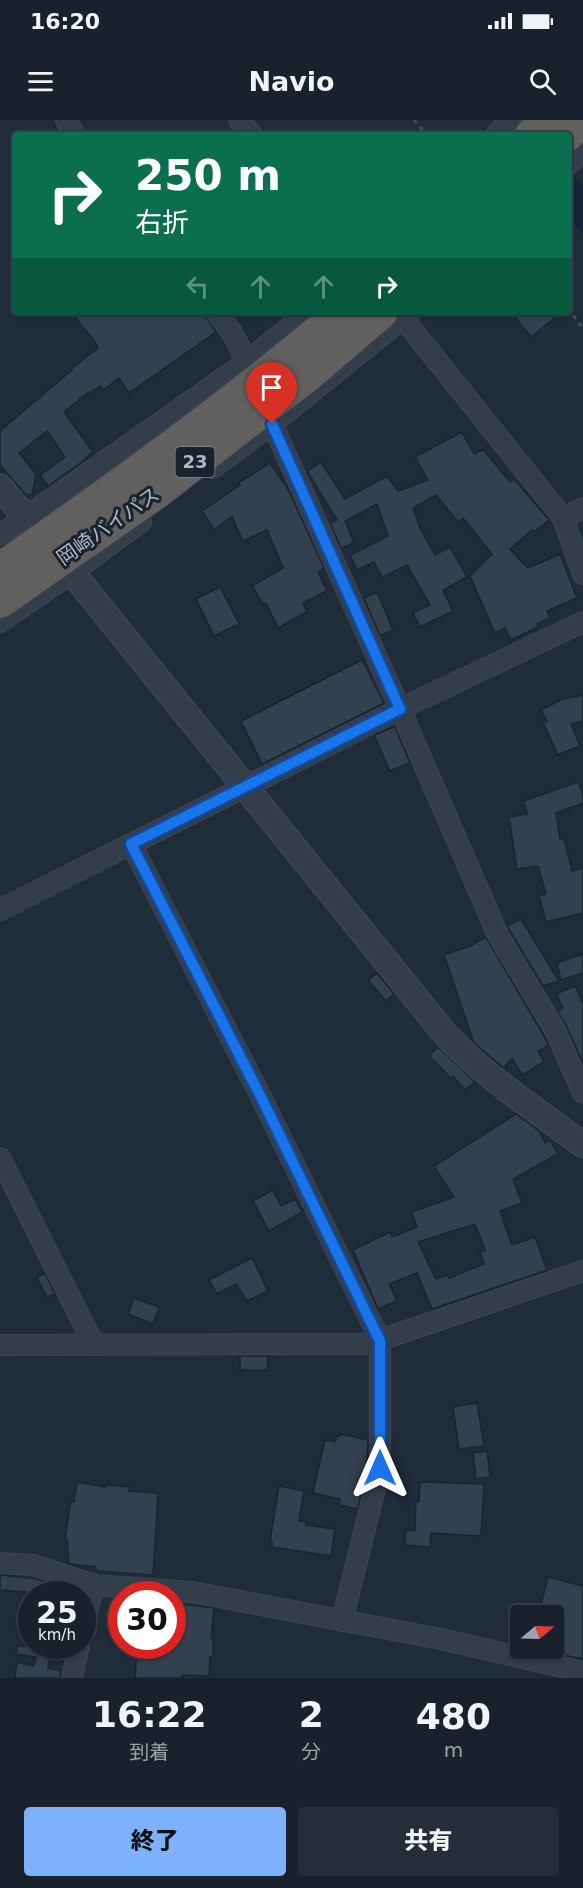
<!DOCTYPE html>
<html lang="ja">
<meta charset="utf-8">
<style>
:root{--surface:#18212c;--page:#252e38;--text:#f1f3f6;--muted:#9fa3a9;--line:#363e48;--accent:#7eb1fc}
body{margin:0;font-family:"DejaVu Sans","Noto Sans JP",sans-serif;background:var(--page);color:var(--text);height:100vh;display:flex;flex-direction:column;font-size:22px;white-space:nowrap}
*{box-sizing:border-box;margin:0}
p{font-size:20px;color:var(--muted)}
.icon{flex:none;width:33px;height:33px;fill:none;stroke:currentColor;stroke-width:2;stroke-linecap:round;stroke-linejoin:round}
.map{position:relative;height:1558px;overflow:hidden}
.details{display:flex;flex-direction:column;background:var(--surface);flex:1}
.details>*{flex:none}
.guide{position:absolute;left:12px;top:12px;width:560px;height:183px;border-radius:6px;box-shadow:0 2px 4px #0004,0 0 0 2px var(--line);background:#0b6e4f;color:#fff;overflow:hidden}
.needle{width:39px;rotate:71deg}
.buttons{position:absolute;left:510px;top:1485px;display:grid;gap:12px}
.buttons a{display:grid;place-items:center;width:54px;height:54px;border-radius:6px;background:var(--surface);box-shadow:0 2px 4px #0004,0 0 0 2px var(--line);font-size:30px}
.speed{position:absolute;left:18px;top:1461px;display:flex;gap:12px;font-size:30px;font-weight:700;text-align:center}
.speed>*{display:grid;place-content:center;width:78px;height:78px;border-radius:50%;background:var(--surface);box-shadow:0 2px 4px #0004,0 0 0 2px var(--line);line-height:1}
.speed small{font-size:15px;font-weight:400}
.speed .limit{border:9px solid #d22;background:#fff;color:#111}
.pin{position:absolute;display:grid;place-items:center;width:51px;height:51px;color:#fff;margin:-62px -26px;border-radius:50% 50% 50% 0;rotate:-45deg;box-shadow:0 0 6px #0007}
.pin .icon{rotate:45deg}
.me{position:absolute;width:66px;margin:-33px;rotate:0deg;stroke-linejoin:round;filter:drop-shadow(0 0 4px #0008)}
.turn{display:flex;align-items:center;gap:21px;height:126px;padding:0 24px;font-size:27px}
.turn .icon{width:78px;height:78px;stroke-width:2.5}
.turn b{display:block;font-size:42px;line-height:51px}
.lanes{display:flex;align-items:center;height:57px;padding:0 24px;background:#0003;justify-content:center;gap:30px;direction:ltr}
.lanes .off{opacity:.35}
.eta{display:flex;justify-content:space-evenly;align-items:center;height:102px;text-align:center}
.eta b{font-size:36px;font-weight:800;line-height:42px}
.button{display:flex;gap:12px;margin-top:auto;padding:12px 24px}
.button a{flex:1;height:69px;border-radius:6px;background:var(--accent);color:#111;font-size:24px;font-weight:800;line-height:69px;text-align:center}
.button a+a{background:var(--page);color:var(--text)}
.status{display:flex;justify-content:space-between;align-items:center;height:42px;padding:0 30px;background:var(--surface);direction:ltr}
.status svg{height:16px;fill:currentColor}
header{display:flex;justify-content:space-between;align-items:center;height:78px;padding:0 24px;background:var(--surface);font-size:27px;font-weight:800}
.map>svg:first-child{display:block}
.water{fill:#142337}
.building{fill:#324050;stroke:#1b2531;stroke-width:1.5;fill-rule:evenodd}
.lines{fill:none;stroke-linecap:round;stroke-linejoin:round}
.minor-casing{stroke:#3d4753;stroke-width:22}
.tertiary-casing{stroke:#3d4753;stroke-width:27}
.trunk-casing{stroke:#3e4855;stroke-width:34}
.path{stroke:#3b5253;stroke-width:3;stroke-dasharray:4.5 4.5;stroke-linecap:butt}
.minor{stroke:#343d4a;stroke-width:20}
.tertiary{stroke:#343d4a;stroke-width:24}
.trunk{stroke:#61605e;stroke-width:32}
.trunk-bridge-casing{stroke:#3e4855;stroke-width:34;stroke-linecap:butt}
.trunk-bridge{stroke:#61605e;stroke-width:32}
.route-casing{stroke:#114b97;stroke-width:15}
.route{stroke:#1a73e8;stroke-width:10}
.labels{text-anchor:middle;stroke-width:6;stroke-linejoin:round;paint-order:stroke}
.shield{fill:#19232e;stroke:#818b98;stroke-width:1.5}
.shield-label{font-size:18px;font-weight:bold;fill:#aeb8c6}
.street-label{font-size:20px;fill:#aeb8c6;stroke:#19232e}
</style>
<div class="status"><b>16:20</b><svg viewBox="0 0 49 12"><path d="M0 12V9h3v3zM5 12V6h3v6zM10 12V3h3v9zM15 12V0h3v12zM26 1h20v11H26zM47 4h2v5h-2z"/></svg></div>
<header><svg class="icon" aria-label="menu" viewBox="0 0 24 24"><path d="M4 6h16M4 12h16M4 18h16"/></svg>Navio<svg class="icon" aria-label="search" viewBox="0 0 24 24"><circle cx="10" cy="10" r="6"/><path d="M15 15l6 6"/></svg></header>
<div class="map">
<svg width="583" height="1558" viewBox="0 0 583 1558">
<rect width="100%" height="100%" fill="#202c3a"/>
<path class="water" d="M 568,49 L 583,66 L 583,114 L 569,98 Z"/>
<g class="building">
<path d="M 71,192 L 202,192 L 216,212 L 129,273 L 119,258 L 103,270 L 100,266 L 90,273 L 89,272 L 64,292 L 93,332 L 85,338 L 86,339 L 48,366 L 40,355 L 65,337 L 47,311 L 19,333 L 36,354 L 32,375 L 25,374 L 0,345 L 0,311 L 72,250 L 71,249 L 98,228 L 95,222 Z"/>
<path d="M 511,192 L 562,192 L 531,217 Z"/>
<path d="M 462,312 L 474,334 L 483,329 L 510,362 L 514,359 L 549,400 L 534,412 L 532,410 L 510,429 L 528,448 L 560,434 L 577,478 L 547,491 L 550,498 L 537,504 L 538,507 L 511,520 L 505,508 L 495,513 L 470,456 L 492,434 L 463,398 L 458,402 L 436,375 L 413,388 L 420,408 L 435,435 L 450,427 L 467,457 L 443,470 L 453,491 L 420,507 L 413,493 L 430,485 L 407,445 L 382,457 L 374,442 L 357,450 L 350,435 L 388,416 L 377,384 L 345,401 L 354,423 L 341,428 L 330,403 L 337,400 L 307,351 L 321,342 L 345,379 L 387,356 L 398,371 L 428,360 L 415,337 Z"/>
<path d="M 270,343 L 288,369 L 324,448 L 318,452 L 327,471 L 303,483 L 307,492 L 278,508 L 266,483 L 263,484 L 252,466 L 283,448 L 267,410 L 243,421 L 232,397 L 214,410 L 202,391 L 240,365 L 238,363 Z"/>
<path d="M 220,467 L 239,504 L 214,516 L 196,479 Z"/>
<path d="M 377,472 L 393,510 L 380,516 L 364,478 Z"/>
<path d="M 362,540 L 384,583 L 262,644 L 241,601 Z"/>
<path d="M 583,575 L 583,601 L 571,604 L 580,626 L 558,635 L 543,602 L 547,601 L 541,590 L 563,579 Z"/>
<path d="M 395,607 L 410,643 L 390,651 L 374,615 Z"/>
<path d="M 578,662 L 583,675 L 583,683 L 556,693 L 560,719 L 564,718 L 572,751 L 583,748 L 583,793 L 546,802 L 539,776 L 546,774 L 538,746 L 517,749 L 509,697 L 527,694 L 524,681 Z"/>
<path d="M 521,799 L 559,861 L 543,866 L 507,806 Z"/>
<path d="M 486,817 L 549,925 L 538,931 L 544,942 L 522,955 L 512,938 L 504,948 L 474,923 L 444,835 L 470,826 Z"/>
<path d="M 583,834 L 583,853 L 561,860 L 557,843 Z"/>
<path d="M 377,853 L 394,874 L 386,881 L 368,860 Z"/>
<path d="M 575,866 L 583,884 L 583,943 L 566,905 L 557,891 L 563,888 L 556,874 Z"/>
<path d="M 438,927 L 475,962 L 465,970 L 453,956 L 451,958 L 429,936 Z"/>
<path d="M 516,994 L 539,1011 L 545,1023 L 550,1020 L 558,1034 L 513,1059 L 522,1083 L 500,1091 L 512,1125 L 535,1117 L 547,1150 L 432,1189 L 417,1153 L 389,1164 L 397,1181 L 378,1189 L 353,1130 L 390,1112 L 392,1117 L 417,1107 L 412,1092 L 454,1077 L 434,1046 ZM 475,1104 L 485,1130 L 480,1132 L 484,1144 L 449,1158 L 447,1155 L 436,1159 L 418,1122 Z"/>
<path d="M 273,1070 L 281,1086 L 295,1079 L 302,1092 L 269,1111 L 253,1081 Z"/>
<path d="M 252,1138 L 268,1171 L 247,1181 L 236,1164 L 217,1174 L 209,1160 Z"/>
<path d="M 45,1153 L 55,1174 L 47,1177 L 37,1158 Z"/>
<path d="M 134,1178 L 159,1187 L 153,1204 L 128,1194 Z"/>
<path d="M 240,1236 L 268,1236 L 267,1250 L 240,1250 Z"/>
<path d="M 477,1283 L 484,1326 L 459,1329 L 453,1287 Z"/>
<path d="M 341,1314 L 368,1320 L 367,1345 L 358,1389 L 339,1385 L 340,1379 L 313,1373 L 325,1320 L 335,1322 L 337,1316 L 340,1316 Z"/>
<path d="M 487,1331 L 490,1357 L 476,1359 L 473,1333 Z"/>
<path d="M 77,1362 L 106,1367 L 106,1365 L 129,1367 L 129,1371 L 158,1373 L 153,1455 L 96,1451 L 96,1447 L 69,1444 L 67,1419 L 65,1419 L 71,1381 L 74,1382 Z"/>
<path d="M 420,1362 L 484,1364 L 481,1416 L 431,1413 L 430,1427 L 405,1425 L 406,1410 L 415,1411 L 416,1381 L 419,1382 Z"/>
<path d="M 279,1366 L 304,1371 L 299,1401 L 306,1402 L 306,1405 L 335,1409 L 331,1436 L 272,1427 L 272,1422 L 270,1421 Z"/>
<path d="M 0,1455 L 37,1459 L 80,1473 L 79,1474 L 27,1475 L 27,1472 L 0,1470 Z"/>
<path d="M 548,1457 L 583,1466 L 583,1539 L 554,1533 L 554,1496 L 538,1496 Z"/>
<path d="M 172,1483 L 214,1488 L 211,1518 L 213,1518 L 213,1537 L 210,1537 L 209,1556 L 182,1555 L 181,1558 L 135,1558 L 137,1526 L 172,1526 Z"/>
<path d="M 17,1526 L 67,1526 L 63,1541 L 49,1539 L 48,1548 L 61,1551 L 60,1558 L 15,1558 L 17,1542 L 34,1546 L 36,1537 L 16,1534 Z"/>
</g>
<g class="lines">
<g class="minor-casing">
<g id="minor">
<path d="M 66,0 L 75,15"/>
<path d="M 239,0 L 252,15"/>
<path d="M 496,15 L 510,0"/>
<path d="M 568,45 L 583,31"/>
<path d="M 216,192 C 229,208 240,222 245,243 L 400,589 L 498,815 L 555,910 L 583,973"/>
<path d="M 398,192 L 563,398 L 583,454"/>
<path d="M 213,348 L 272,304 L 411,192"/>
<path d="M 563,398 L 583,388"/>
<path d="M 0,415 L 245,243 L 308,192"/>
<path d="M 0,502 L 72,453 L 141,402"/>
<path d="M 131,724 L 262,979 L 380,1220 L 380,1348 L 342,1501"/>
<path d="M 0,790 L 400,589 L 583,502"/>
<path d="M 0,1038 L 94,1225"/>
<path d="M 0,1225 L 362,1224 L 380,1220 L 583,1151"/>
<path d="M 0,1443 L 33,1445 L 94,1465 L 192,1472 L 441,1519 L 583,1552"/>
<path d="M 82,1512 L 94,1465"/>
<path d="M 72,1558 L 79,1526"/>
</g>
</g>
<g class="tertiary-casing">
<path id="tertiary" d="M 0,367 L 22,393 L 27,397 L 445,914 C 485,957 536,990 583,1025"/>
</g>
<g class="trunk-casing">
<g id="trunk">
<path d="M 531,15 L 546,0"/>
<path d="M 568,15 L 582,0"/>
</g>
</g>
<g class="path">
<path d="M 414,0 L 427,15"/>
<path d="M 568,188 L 583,209"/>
</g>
<use href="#minor" class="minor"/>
<use href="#tertiary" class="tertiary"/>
<use href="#trunk" class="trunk"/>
<g class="trunk-bridge-casing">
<g id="trunk-bridge">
<path d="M 0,449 C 117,367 233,284 341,192"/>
<path d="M 0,482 L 156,373 L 307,256 L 382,192"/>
</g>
</g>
<use href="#trunk-bridge" class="trunk-bridge"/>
</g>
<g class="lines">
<g class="route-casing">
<path id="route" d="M 272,304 L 400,589 L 131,724 L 262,979 L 380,1221 L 380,1348"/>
</g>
<use href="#route" class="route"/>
</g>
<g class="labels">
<rect class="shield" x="175.5" y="327" width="39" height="30" rx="4.5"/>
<g class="shield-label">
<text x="195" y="348">23</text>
</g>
<g class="street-label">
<text transform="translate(108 406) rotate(-35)" y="7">岡崎バイパス</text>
</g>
</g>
</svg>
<div class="buttons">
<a><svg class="needle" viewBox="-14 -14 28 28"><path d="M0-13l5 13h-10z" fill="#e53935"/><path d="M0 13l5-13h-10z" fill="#9fa3a9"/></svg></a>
</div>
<div class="speed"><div>25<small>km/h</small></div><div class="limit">30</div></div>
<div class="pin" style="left:272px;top:304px;background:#d93025"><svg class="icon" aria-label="arrive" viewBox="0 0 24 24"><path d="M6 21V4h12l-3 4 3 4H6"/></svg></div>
<svg class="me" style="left:380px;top:1348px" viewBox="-20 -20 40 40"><path d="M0-17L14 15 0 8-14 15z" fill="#1a73e8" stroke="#fff" stroke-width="4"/></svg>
<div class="guide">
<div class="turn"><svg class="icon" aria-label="right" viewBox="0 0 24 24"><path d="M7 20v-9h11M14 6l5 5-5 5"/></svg><div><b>250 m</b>右折</div></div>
<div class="lanes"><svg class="icon off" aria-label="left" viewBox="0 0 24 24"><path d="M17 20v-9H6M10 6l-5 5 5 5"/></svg><svg class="icon off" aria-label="ahead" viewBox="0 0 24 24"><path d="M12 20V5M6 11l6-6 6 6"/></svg><svg class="icon off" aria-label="ahead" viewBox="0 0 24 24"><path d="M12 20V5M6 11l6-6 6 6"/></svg><svg class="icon" aria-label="right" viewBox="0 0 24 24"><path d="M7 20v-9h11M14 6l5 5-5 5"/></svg></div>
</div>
</div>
<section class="details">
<div class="eta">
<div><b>16:22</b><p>到着</p></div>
<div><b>2</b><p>分</p></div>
<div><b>480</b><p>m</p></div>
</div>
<div class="button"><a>終了</a><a>共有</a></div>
</section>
